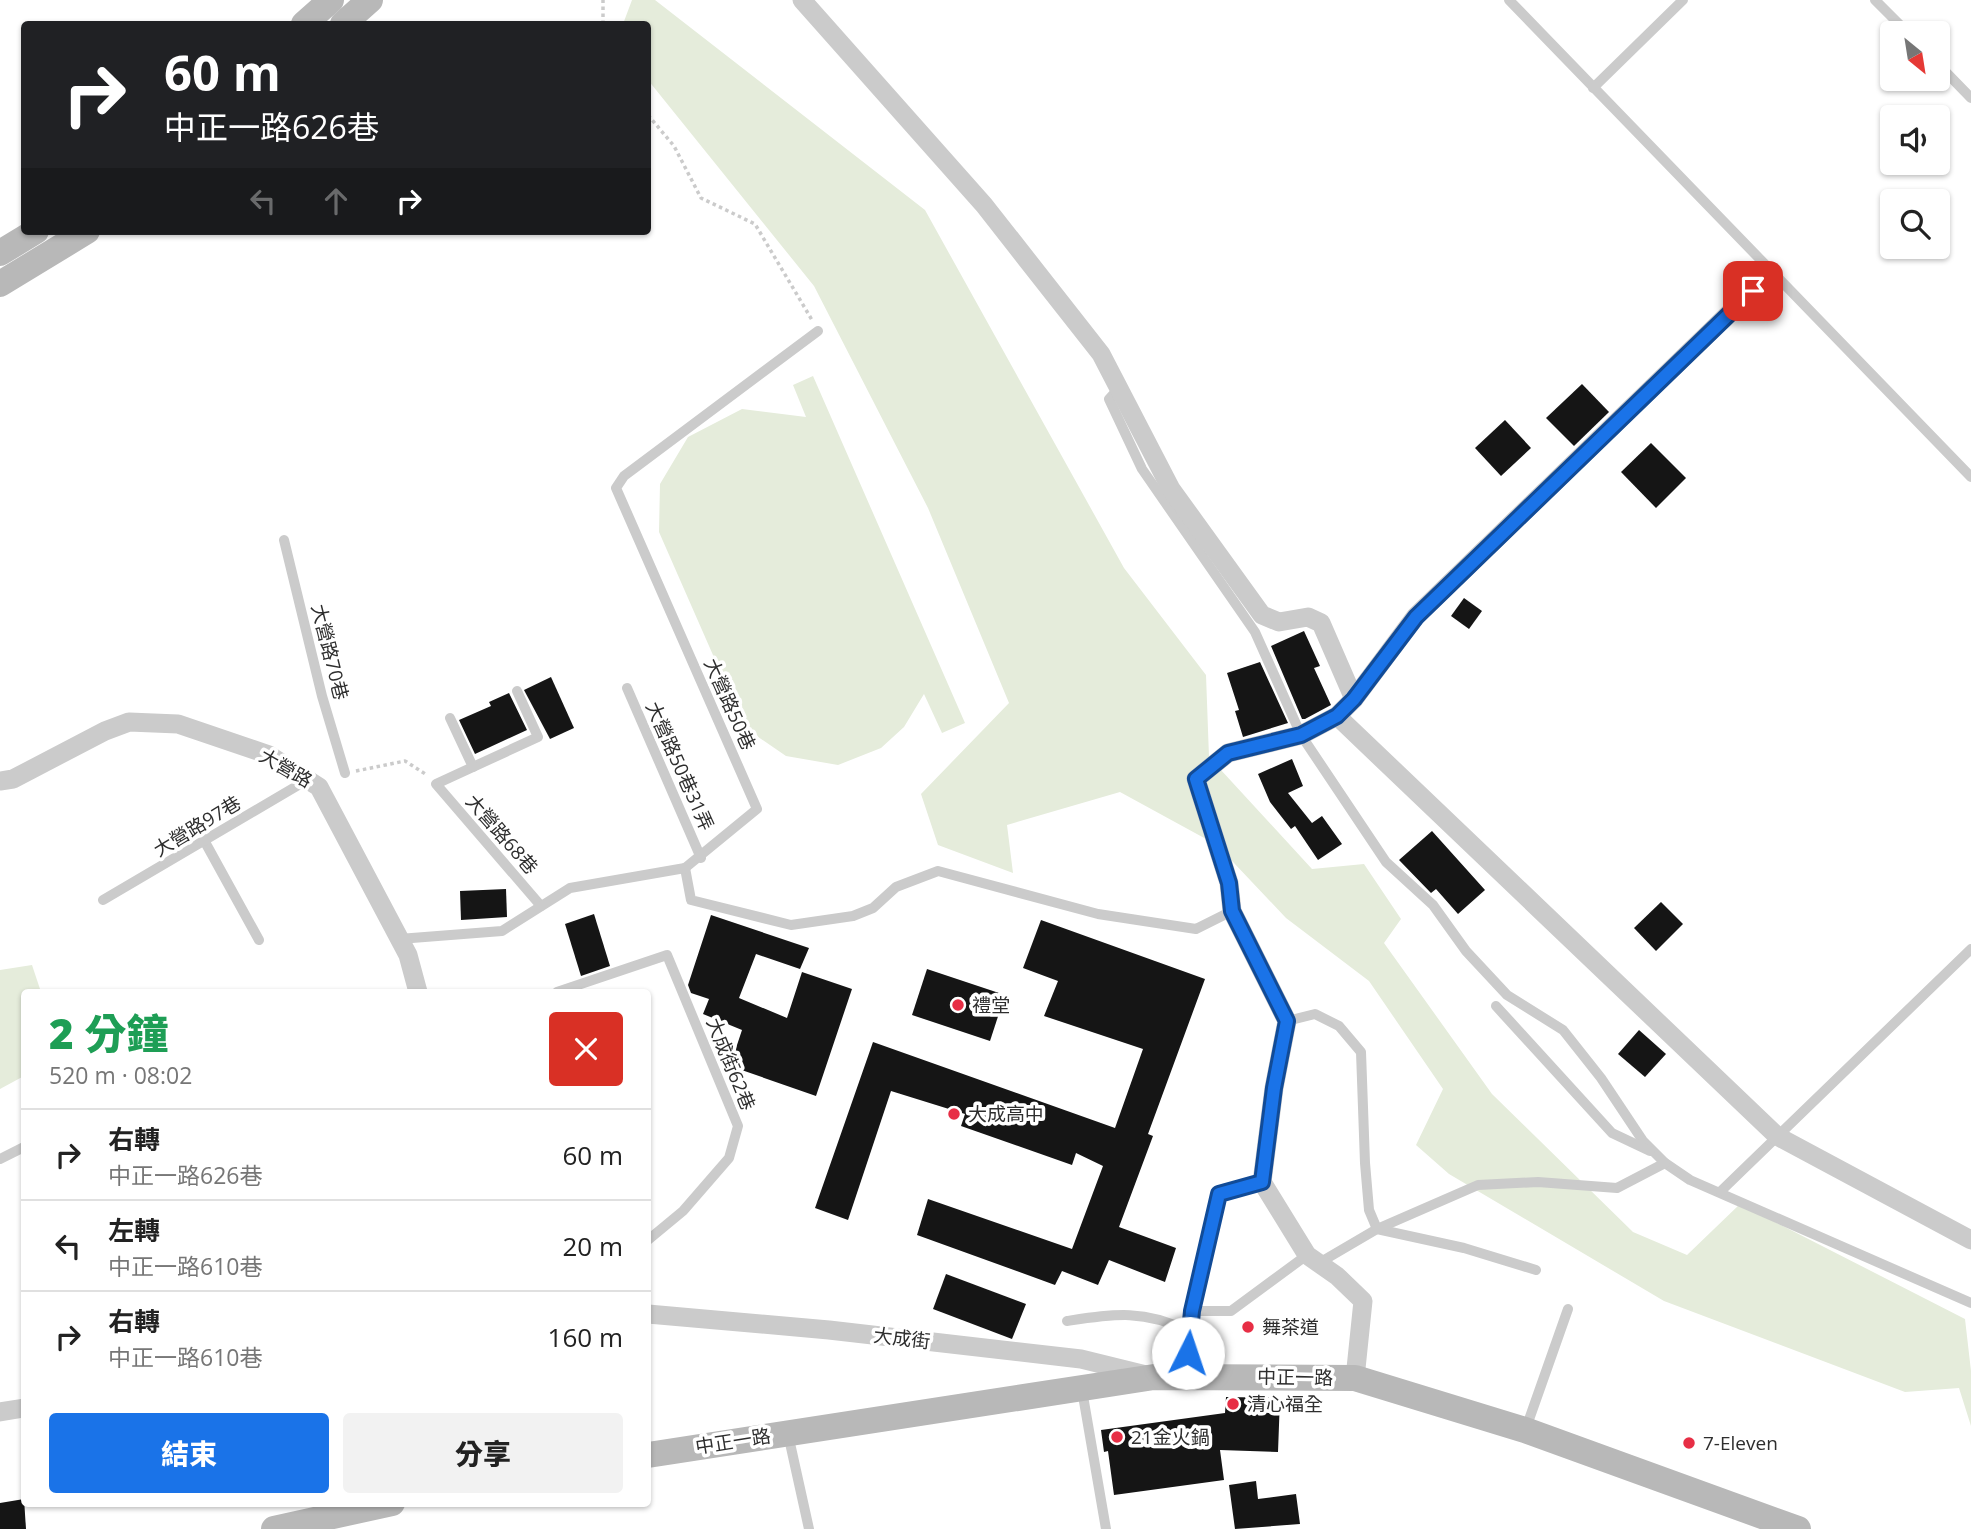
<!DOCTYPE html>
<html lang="zh-TW">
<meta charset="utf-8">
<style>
:root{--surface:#fff;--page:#f2f2f2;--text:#222;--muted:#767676;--line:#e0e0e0;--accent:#1a73e8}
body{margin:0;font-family:"Open Sans","Noto Sans TC",sans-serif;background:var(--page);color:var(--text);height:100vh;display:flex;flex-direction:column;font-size:26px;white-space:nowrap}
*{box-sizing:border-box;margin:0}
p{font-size:23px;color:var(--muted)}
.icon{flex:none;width:38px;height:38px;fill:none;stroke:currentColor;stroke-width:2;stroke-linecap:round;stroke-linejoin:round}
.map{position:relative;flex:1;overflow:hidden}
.sheet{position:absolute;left:21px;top:989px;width:630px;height:518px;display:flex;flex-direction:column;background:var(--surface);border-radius:7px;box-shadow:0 2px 5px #0004}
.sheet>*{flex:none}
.banner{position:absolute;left:21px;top:21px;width:630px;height:214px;border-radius:7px;box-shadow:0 2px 5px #0004;background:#202124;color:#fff;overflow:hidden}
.needle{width:46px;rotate:150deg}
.tools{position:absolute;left:1880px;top:21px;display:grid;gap:14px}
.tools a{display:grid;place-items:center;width:70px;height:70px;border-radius:7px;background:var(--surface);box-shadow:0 2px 5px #0004;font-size:35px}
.pin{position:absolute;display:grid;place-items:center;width:60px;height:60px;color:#fff;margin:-30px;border-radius:14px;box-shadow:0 4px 10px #0006}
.me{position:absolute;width:77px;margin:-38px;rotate:4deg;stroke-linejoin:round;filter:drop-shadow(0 0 5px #0008)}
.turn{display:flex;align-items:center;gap:24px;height:147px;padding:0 28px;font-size:32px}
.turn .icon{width:91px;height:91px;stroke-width:2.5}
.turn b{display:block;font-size:49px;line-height:60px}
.lanes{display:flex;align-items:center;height:66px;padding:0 28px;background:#0003;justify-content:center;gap:35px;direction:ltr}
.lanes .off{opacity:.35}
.round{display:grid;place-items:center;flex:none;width:74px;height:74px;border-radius:7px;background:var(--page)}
.overview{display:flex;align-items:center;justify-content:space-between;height:119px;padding:0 28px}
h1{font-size:42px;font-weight:800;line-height:52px;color:#1e9e55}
.action{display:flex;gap:14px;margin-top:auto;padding:14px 28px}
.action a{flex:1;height:80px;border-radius:7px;background:var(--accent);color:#fff;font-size:28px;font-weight:800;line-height:80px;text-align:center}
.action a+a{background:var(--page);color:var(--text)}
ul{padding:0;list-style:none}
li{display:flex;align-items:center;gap:21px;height:91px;padding:0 28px;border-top:2px solid var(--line)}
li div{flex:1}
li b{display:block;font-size:26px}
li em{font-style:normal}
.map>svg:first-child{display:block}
.green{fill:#e5ecdb}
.building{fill:#151515}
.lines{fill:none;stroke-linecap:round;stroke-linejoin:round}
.path{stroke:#cbcbcb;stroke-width:3.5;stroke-dasharray:3.5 3.5;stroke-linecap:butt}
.lane{stroke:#cbcbcb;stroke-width:10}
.street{stroke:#cbcbcb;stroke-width:19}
.secondary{stroke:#b8b8b8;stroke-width:26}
.route-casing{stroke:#114b97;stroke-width:18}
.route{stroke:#1a73e8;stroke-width:12}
.poi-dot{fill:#e72e45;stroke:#fff;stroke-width:2.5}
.labels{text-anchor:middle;stroke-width:7;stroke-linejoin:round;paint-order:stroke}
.street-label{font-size:19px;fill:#2e2e2e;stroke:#fff}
.poi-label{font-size:19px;fill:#2e2e2e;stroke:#fff;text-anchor:start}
</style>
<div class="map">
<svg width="1971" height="1529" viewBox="0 0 1971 1529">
<rect width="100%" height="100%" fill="#fff"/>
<g class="green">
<path d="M 632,0 L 655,0 L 925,210 L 1124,568 L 1206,675 L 1209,757 L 1312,869 L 1364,864 L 1401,919 L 1384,943 L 1492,1094 L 1633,1232 L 1687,1255 L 1740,1204 L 1965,1319 L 1971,1371 L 1971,1426 L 1959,1388 L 1905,1392 L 1664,1301 L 1449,1174 L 1416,1145 L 1443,1089 L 1369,981 L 1286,918 L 1217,845 L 1120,792 L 1007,825 L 1013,873 L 938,845 L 921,794 L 1009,703 L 928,508 L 814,286 L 648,80 L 648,24 L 623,24 Z"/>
<path d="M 813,376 L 965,723 L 942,733 L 924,694 L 904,727 L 881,748 L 838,765 L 786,756 L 745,728 L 659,532 L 660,484 L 688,437 L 742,409 L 806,417 L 793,385 Z"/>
<path d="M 32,965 L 41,992 L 24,992 L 24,1076 L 0,1089 L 0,970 Z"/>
</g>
<g class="building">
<path d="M 1582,384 L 1609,412 L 1574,446 L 1546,418 Z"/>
<path d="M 1505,420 L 1531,448 L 1501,476 L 1475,448 Z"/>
<path d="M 1651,443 L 1686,478 L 1656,508 L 1621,472 Z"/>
<path d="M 1464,598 L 1482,611 L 1469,629 L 1451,616 Z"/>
<path d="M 1304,631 L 1320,666 L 1314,668 L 1331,705 L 1305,719 L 1302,719 L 1271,646 Z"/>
<path d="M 1260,662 L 1288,723 L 1243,737 L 1235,711 L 1239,710 L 1227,673 Z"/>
<path d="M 551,677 L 574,728 L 550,739 L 524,690 Z"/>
<path d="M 509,693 L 527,730 L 475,754 L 459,720 L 491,706 L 489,702 Z"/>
<path d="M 1292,759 L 1303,786 L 1288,793 L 1312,823 L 1322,816 L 1342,844 L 1318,860 L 1295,826 L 1291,829 L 1270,802 L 1258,774 Z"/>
<path d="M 1432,831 L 1485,890 L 1458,914 L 1436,889 L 1431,893 L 1399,860 Z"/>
<path d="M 506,889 L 507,917 L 461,920 L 460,891 Z"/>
<path d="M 1661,902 L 1683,924 L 1656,951 L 1634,928 Z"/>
<path d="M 594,914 L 610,966 L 581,976 L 565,924 Z"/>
<path d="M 711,915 L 809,948 L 800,969 L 756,954 L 739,998 L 787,1018 L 802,972 L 852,989 L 816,1096 L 730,1066 L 742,1030 L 703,1014 L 709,999 L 691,993 L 688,985 Z"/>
<path d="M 1041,920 L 1205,979 L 1148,1134 L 1153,1136 L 1119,1227 L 1176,1248 L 1165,1282 L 1109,1260 L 1098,1285 L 1062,1271 L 1055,1285 L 917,1235 L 928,1199 L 1072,1249 L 1103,1166 L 1076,1153 L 1072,1165 L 961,1126 L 965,1114 L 891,1091 L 848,1220 L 815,1208 L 873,1042 L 1115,1128 L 1143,1049 L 1044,1016 L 1058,981 L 1023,968 Z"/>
<path d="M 927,969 L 1005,995 L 990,1041 L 912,1015 Z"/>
<path d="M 1639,1030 L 1666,1054 L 1645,1077 L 1618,1054 Z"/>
<path d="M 946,1274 L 1026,1304 L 1012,1339 L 933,1309 Z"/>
<path d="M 1226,1397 L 1280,1398 L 1278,1452 L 1220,1450 L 1224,1480 L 1114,1495 L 1108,1451 L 1104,1452 L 1101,1430 L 1225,1413 Z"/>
<path d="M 1256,1481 L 1258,1499 L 1296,1494 L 1300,1524 L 1235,1529 L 1229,1485 Z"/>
<path d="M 24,1499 L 26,1529 L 0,1529 L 0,1503 Z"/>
</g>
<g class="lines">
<g class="path">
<path d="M 603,24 L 603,0"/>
<path d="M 648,115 L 674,146 L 701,198 L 755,224 L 812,320"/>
<path d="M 356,771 L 405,761 L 427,775"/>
</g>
<g class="lane">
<path d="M 1509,0 L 1971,477"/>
<path d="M 1875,0 L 1908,33"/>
<path d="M 1937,63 L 1971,98"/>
<path d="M 1593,88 L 1683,0"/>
<path d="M 1119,388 L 1109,399 L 1142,469 L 1255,632 L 1301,735 L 1386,862 L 1433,905 L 1466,951 L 1507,995 L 1563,1030 L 1601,1078 L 1643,1141 L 1665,1163 L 1690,1180 L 1971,1303"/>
<path d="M 284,540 L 322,696 L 345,773"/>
<path d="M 627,688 L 701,858"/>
<path d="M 517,691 L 538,737 L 436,784 L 541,906"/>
<path d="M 450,718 L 473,767"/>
<path d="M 205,842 L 259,940"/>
<path d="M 685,868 L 691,900 L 791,925 L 853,916 L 873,908 L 896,887 L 938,871 L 1098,914 L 1196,929 L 1232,911"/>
<path d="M 103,900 L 307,780"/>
<path d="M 399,939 L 502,931 L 570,888 L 685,868 L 757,809 L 616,488 L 624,476 L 818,331"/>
<path d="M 557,992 L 667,955 L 738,1126 L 729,1158 L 683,1211 L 648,1240"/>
<path d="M 1496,1006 L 1612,1133 L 1650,1151"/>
<path d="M 1287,1021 L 1315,1014 L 1339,1026 L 1361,1052 L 1365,1163 L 1369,1210 L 1377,1229 L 1464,1248 L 1536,1270"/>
<path d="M 0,1159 L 24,1147"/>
<path d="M 1721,1191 L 1971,949"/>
<path d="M 1319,1263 L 1377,1229 L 1478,1185 L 1538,1182 L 1617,1188 L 1665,1163"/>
<path d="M 1192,1311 L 1231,1311 L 1307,1255"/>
<path d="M 1067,1321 C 1114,1314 1144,1309 1188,1331"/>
<path d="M 1188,1375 L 1188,1331 L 1219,1193 L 1262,1182"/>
<path d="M 1082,1390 L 1106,1529"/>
<path d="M 1526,1428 L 1568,1309"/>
<path d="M 788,1434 L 809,1529"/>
</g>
<g class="street">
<path d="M 802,0 L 984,205 L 1101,354 L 1171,489 L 1262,615 L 1279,622 L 1308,617 L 1321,623 L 1354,699"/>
<path d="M 1337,716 L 1777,1136 L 1971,1240"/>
<path d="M 0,781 L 13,779 L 105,731 L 129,722 L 178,724 L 269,755 L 319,787 L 408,955 L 418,992"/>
<path d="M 648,1314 L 829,1330 L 1081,1359 L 1146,1375"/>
<path d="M 1355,1378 L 1363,1301 L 1337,1276 L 1307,1255 L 1262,1182 L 1274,1088 L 1287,1021 L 1232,911 L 1229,883 L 1196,779 L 1228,753 L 1301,735 L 1337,716 L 1354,699 L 1416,616 L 1772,272"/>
<path d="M 0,1412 L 24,1408"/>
</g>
<g class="secondary">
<path d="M 304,24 L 331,0"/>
<path d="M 343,24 L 370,0"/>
<path d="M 0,253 L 36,231"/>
<path d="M 0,284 L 87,231"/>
<path d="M 648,1455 L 1154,1377 L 1355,1378 L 1525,1430 L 1798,1529"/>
<path d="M 274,1529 L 392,1503"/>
</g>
</g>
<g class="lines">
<g class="route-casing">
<path id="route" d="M 1188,1353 L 1192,1311 L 1219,1194 L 1262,1182 L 1274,1088 L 1287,1021 L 1232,911 L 1229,883 L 1196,779 L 1228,753 L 1301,735 L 1337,716 L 1354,699 L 1416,617 L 1753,291"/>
</g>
<use href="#route" class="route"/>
</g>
<g class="poi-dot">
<circle cx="958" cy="1005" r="7"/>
<circle cx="954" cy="1114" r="7"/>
<circle cx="1248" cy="1327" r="7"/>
<circle cx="1233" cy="1404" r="7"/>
<circle cx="1117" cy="1437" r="7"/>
<circle cx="1689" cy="1443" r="7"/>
</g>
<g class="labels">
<g class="street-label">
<text transform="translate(330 652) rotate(76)" y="7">大營路70巷</text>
<text transform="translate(730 704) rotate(66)" y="7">大營路50巷</text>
<text transform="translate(680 766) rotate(66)" y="7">大營路50巷31弄</text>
<text transform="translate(286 768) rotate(30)" y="7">大營路</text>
<text transform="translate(197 826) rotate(-31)" y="7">大營路97巷</text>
<text transform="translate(502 834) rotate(49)" y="7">大營路68巷</text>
<text transform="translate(731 1064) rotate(68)" y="7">大成街62巷</text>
<text transform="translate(902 1338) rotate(7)" y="7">大成街</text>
<text transform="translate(1295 1377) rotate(1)" y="7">中正一路</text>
<text transform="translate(733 1441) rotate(-9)" y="7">中正一路</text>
</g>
<g class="poi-label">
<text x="972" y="1012">禮堂</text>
<text x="968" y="1121">大成高中</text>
<text x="1262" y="1334">舞茶道</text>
<text x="1247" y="1411">清心福全</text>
<text x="1131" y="1444">21金火鍋</text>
<text x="1703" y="1450">7-Eleven</text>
</g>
</g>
</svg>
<div class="tools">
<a><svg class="needle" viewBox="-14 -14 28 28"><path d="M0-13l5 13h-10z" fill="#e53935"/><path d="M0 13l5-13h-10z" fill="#767676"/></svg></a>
<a><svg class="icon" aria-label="sound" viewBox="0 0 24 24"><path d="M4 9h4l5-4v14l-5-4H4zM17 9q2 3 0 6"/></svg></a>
<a><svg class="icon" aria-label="search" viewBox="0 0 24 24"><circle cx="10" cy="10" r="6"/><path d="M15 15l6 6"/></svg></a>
</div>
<div class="pin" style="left:1753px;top:291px;background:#d93025"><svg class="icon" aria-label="arrive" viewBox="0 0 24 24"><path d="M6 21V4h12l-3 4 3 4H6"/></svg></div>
<svg class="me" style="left:1188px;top:1353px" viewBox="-20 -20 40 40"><circle r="19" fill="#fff"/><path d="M0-13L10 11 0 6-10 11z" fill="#1a73e8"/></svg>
<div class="banner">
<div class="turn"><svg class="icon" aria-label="right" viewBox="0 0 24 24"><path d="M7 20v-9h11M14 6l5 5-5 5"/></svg><div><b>60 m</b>中正一路626巷</div></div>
<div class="lanes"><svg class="icon off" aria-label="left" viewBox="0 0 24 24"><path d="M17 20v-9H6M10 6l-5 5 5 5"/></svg><svg class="icon off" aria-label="ahead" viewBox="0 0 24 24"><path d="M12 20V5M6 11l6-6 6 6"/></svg><svg class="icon" aria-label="right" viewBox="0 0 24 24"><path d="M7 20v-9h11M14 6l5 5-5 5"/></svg></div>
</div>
<section class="sheet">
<div class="overview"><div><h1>2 分鐘</h1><p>520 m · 08:02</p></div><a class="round" style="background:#d93025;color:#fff"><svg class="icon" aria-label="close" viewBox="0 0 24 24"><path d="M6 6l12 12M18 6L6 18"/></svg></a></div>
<ul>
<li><svg class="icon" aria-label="right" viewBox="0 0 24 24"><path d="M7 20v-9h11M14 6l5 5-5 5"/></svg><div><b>右轉</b><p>中正一路626巷</p></div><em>60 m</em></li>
<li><svg class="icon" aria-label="left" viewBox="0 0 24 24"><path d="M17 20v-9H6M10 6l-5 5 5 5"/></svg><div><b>左轉</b><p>中正一路610巷</p></div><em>20 m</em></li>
<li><svg class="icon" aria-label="right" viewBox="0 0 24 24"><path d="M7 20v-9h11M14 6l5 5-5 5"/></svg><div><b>右轉</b><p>中正一路610巷</p></div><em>160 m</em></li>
</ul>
<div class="action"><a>結束</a><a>分享</a></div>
</section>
</div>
